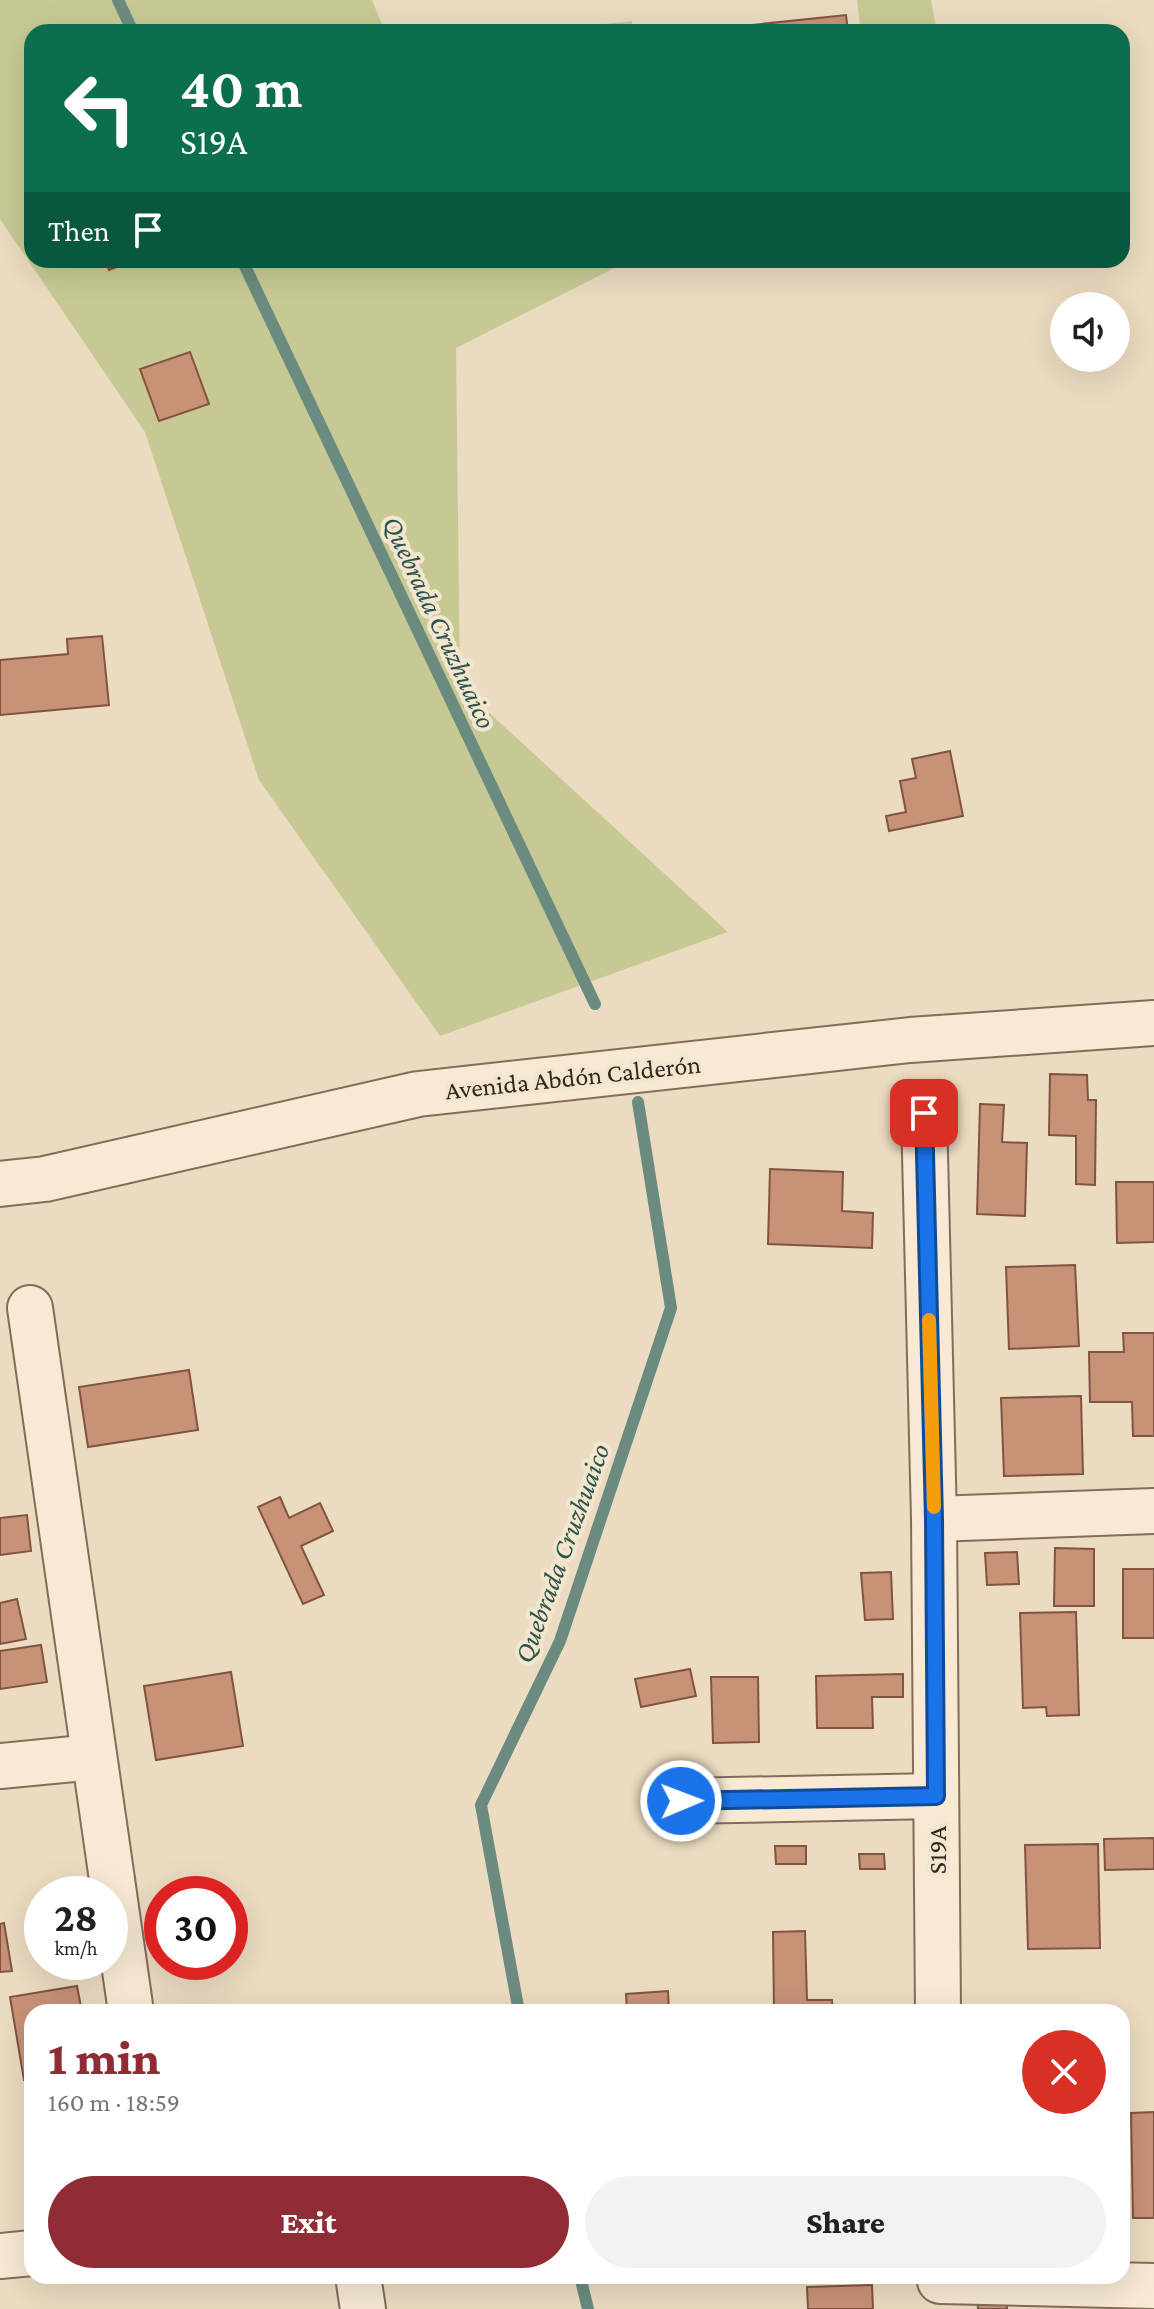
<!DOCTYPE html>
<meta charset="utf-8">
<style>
:root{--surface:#fff;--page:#f2f2f2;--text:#202124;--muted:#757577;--accent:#902c35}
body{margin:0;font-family:"Crimson Pro",serif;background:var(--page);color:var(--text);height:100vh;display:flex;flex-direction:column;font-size:30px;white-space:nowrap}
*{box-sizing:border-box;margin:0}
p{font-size:26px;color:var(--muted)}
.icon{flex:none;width:44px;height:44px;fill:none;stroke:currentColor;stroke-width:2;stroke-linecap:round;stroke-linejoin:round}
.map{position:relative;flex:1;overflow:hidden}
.side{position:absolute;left:24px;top:2004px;width:1106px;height:280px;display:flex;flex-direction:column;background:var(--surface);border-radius:24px;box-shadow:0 8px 32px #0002}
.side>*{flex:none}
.guide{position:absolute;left:24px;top:24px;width:1106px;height:244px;border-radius:24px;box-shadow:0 8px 32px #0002;background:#0b6e4f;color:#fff;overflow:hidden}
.tools{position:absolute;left:1050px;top:292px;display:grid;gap:16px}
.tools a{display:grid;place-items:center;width:80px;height:80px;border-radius:50%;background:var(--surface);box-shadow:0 8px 32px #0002;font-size:40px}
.speed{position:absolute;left:24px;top:1876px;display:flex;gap:16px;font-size:40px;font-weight:700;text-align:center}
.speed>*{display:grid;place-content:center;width:104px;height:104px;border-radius:50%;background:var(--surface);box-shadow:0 8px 32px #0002;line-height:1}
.speed small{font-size:20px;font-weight:400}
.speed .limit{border:12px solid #d22;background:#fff;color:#111}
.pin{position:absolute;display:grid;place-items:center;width:68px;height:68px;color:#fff;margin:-34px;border-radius:16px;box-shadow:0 4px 12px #0006}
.me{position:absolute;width:88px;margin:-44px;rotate:89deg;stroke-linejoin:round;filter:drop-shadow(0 0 6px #0008)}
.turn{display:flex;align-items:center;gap:28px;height:168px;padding:0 24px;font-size:36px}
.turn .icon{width:104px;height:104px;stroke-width:2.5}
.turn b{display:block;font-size:56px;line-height:68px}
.then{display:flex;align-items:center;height:76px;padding:0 24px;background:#0003;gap:16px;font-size:30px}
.round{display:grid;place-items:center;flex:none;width:84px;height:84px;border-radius:42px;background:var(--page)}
.head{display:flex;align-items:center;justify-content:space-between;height:136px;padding:0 24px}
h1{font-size:48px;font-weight:800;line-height:60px;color:var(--accent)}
.button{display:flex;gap:16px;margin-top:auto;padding:16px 24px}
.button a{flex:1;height:92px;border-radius:48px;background:var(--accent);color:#fff;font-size:32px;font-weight:800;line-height:92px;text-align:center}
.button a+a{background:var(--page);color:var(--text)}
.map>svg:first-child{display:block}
.green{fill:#c7c995}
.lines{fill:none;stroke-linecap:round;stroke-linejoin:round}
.stream{stroke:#6b8b80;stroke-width:12}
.building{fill:#c89277;stroke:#825440;stroke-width:2}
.minor-casing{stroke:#846c59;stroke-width:48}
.minor{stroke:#f7e9d3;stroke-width:44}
.route-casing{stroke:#114b97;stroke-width:20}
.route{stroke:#1a73e8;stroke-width:14}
.slow{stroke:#f59e0b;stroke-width:14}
.labels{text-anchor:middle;stroke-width:8;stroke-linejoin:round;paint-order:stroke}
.street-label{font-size:26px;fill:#34261d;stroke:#f3e6cf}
.water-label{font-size:28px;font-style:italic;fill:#2c534d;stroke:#f3e6cf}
</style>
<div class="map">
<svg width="1154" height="2309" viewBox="0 0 1154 2309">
<rect width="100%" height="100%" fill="#ebdbc0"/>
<g class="green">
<path d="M 0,0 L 372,0 L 385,32 L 32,32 L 32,260 L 630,260 L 456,348 L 460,686 L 728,932 L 440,1036 L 259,780 L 145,432 L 0,219 Z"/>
<path d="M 857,0 L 931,0 L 937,32 L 861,32 Z"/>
<path d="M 632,21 L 633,32 L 533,32 Z"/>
</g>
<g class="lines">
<g class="stream">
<path d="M 118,0 L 133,32"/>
<path d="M 242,260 L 595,1004"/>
<path d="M 519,2012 L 481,1805 L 560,1641 L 671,1308 L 638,1102"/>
<path d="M 580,2276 L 588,2309"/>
</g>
</g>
<g class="building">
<path d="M 846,15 L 848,32 L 685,32 Z"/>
<path d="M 105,260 L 133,260 L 133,261 L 109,270 Z"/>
<path d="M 190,352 L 209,404 L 159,421 L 140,369 Z"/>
<path d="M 102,636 L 109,705 L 0,715 L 0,660 L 68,654 L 67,639 Z"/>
<path d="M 950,751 L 963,816 L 889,831 L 886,816 L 906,812 L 900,781 L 916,778 L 912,759 Z"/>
<path d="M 1050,1074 L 1087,1075 L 1088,1100 L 1096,1100 L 1095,1185 L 1076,1184 L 1076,1136 L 1049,1135 Z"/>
<path d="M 980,1104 L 1004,1105 L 1002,1142 L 1027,1143 L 1025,1216 L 977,1214 Z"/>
<path d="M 770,1169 L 843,1172 L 842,1211 L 873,1213 L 872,1248 L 768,1244 Z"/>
<path d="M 1116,1182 L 1154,1182 L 1154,1242 L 1117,1243 Z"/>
<path d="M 1075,1265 L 1079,1346 L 1009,1349 L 1006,1267 Z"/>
<path d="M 1123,1333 L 1154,1333 L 1154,1436 L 1133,1436 L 1132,1402 L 1090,1402 L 1089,1352 L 1124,1352 Z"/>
<path d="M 189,1370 L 198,1430 L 88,1447 L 79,1387 Z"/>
<path d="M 1081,1396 L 1083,1474 L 1004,1476 L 1001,1398 Z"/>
<path d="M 280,1497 L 289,1518 L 320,1503 L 333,1531 L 301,1546 L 324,1595 L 303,1604 L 258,1507 Z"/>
<path d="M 27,1515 L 31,1551 L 0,1555 L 0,1518 Z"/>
<path d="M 1055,1548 L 1094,1549 L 1094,1606 L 1054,1606 Z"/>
<path d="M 1017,1552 L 1019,1584 L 987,1585 L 985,1553 Z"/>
<rect x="1123" y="1569" width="31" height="69"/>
<path d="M 891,1572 L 893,1619 L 865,1620 L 861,1573 Z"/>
<path d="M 17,1599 L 26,1639 L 0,1644 L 0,1603 Z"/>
<path d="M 1076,1612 L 1079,1715 L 1047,1716 L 1046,1707 L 1023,1708 L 1020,1613 Z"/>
<path d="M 41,1645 L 47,1682 L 0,1689 L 0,1651 Z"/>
<path d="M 690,1669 L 696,1696 L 641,1707 L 635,1679 Z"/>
<path d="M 231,1672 L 243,1746 L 156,1760 L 144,1686 Z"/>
<path d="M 903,1674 L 903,1697 L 872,1697 L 873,1728 L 817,1728 L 816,1676 Z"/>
<path d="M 711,1677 L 758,1677 L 759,1742 L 713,1743 Z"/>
<path d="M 1154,1838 L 1154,1869 L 1105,1870 L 1104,1839 Z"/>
<path d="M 1098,1844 L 1100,1948 L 1028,1949 L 1025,1845 Z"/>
<path d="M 775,1846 L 806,1846 L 806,1864 L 776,1864 Z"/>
<path d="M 859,1854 L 884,1854 L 885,1869 L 860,1869 Z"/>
<path d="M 4,1923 L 12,1971 L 0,1972 L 0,1924 Z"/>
<path d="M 805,1931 L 807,2000 L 832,2000 L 833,2012 L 774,2012 L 773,1932 Z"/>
<path d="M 77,1986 L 82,2012 L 32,2012 L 32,2078 L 24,2080 L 10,1997 Z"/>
<path d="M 668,1991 L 669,2012 L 627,2012 L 626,1994 Z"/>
<path d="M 1154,2112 L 1154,2218 L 1133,2218 L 1131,2113 Z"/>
<path d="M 872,2285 L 873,2309 L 808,2309 L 807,2287 Z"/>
<path d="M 1006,2292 L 1007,2309 L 978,2309 L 977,2293 Z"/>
</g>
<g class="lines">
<g class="minor-casing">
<g id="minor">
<path d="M 924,1113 L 934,1519 L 938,2012"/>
<path d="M 0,1184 L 45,1179 L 418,1094 L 910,1040 L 1154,1023"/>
<path d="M 30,1308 L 131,2012"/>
<path d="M 934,1519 L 1154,1511"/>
<path d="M 0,1766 L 94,1757"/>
<path d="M 681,1801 L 936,1796"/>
<path d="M 0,2256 L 32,2253"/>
<path d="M 358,2276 L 363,2309"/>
<path d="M 940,2281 L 1154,2286"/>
</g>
</g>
<use href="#minor" class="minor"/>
</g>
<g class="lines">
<g class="route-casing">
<path id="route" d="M 681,1801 L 936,1796 L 934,1519 L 924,1113"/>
</g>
<use href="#route" class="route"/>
<path class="slow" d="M 929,1320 L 934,1507"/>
</g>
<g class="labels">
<g class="street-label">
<text transform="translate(573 1077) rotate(-6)" y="9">Avenida Abdón Calderón</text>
<text transform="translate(937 1850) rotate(-90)" y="9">S19A</text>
</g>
<g class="water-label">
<text transform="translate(440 622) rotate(65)" y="10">Quebrada Cruzhuaico</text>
<text transform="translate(561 1553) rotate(-70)" y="10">Quebrada Cruzhuaico</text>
</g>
</g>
</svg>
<div class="tools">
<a><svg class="icon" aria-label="sound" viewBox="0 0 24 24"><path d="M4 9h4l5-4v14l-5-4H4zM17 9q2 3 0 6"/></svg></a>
</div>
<div class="speed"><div>28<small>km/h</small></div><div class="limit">30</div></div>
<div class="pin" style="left:924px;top:1113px;background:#d93025"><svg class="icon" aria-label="arrive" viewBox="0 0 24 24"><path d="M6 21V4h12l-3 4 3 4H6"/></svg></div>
<svg class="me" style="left:681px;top:1801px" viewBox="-20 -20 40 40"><circle r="17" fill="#1a73e8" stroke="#fff" stroke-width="3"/><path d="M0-11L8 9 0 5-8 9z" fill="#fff"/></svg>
<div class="guide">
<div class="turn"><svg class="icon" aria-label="left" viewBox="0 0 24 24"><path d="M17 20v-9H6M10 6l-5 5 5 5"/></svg><div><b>40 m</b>S19A</div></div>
<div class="then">Then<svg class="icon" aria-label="arrive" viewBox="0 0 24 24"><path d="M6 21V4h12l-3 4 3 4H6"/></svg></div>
</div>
<section class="side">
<div class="head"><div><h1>1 min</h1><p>160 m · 18:59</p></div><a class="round" style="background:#d93025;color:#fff"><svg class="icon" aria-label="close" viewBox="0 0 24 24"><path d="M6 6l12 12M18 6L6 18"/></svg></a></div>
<div class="button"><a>Exit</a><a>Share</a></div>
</section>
</div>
